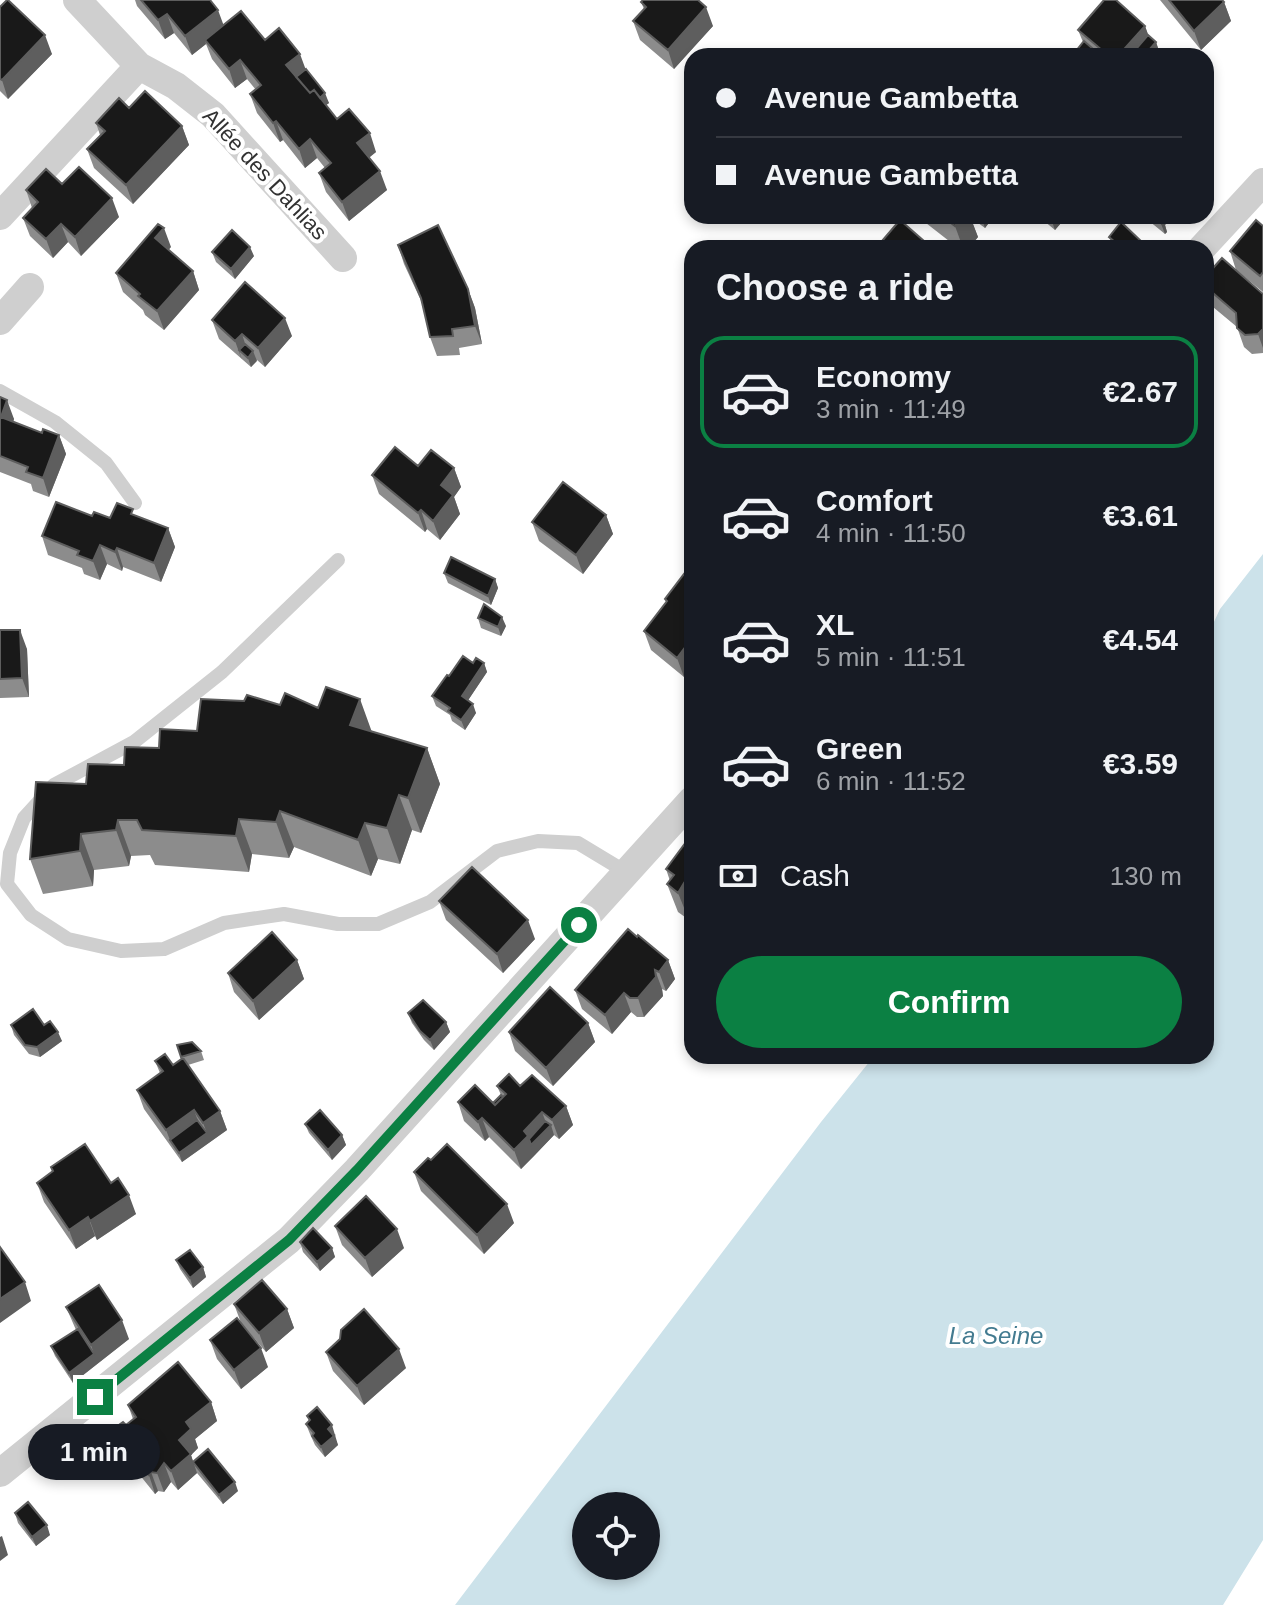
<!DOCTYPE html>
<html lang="en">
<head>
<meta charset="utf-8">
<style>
  :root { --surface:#171b24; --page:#20242c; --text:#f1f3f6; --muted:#9ea1a6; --line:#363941; --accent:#0b8043 }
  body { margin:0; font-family:Arial,sans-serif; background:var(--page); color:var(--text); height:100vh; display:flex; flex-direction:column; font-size:30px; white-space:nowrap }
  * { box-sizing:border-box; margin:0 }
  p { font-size:26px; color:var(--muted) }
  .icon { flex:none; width:44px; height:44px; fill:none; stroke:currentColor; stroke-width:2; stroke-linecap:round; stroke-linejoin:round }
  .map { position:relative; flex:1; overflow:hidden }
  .drawer { position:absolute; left:684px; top:240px; width:530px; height:824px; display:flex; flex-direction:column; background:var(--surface); border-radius:24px; box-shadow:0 4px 12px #0003 }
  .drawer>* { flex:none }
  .top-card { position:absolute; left:684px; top:48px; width:530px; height:176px; border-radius:24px; box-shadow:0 4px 12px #0003; display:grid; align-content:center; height:176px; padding:0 32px; background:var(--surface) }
  .buttons { position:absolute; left:572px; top:1492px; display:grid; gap:16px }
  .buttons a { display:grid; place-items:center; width:88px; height:88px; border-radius:50%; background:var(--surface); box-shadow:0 4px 12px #0003; font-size:40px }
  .end { position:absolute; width:36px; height:36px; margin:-18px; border:10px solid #0b8043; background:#fff; box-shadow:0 0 0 4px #fff }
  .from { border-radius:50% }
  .bubble { position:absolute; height:56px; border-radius:28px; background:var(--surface); box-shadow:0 4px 12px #0003; font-size:26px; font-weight:800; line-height:56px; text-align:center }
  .top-card b { display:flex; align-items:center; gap:28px; height:76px; font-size:30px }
  .top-card b+b { border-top:2px solid var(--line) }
  .top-card i { width:20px; height:20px; background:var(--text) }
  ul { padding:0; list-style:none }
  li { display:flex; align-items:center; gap:24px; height:112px; margin:0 16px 12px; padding:0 16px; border:4px solid transparent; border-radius:24px }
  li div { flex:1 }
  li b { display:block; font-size:30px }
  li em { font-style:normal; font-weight:800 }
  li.selected { border-color:var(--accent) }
  li>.icon { width:72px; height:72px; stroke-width:1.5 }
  h2 { padding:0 32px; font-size:36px; line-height:96px }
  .pay { display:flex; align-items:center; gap:20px; height:88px; padding:0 32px; font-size:30px }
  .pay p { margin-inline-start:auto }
  .primary-button { display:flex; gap:16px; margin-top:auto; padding:16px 32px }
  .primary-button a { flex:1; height:92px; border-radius:48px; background:var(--accent); color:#fff; font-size:32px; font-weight:800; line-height:92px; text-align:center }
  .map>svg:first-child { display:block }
  .water { fill:#cce2ea; fill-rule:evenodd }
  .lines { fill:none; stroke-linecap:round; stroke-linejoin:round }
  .lane { stroke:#cfcfcf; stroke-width:14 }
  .street { stroke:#cfcfcf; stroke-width:28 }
  .wall { fill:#8c8c8c }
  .shaded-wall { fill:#5e5e5e }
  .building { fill:#191919; stroke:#5e5e5e; stroke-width:2 }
  .route { stroke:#0b8043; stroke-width:10 }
  .labels { text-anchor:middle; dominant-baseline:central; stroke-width:8; stroke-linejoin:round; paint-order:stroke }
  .street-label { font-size:22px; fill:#323232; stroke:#fff }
  .water-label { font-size:24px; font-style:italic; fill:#437b90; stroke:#fff }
</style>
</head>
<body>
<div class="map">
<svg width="1263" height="1605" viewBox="0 0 1263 1605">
  <rect width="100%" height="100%" fill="#fff"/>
  <path class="water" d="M1263 554V1540L1223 1605H455L821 1122 874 1056H1206V639L1220 609ZM586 1506H646V1566H586Z"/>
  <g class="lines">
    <path class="lane" d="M0 391 55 422 106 463 135 503
      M338 560 222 672 134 742 54 785 24 818 10 853 7 884 31 915 68 939 121 951 164 949 224 923 284 914 338 924H378L430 902 497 851 538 841 578 843 626 872"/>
    <path class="street" d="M77 0 139 66 176 86 213 115 343 258
      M0 216 139 66
      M1202 248 1263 182
      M0 321 30 287
      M0 1473 289 1240 357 1170 692 800"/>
  </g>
  <path class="wall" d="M135 0H210L223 25 265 40 306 69 329 103 326 105 337 119 376 152 369 158 387 190 349 221 326 192 319 173 325 168 317 158 305 168 283 140 280 142 257 113 250 94 256 90 247 79 235 88 212 59 206 44 192 55 174 33 165 39 137 6Z
    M1160 0H1222L1224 2 1231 21 1201 50Z
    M641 2 713 26 674 69 640 40 633 21 644 9Z
    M0 7 52 54 8 99 0 91Z
    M1145 26 1148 35 1156 42 1159 51 1155 56H1072L1083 42 1078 30Z
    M129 108 182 126 189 145 133 204 94 168 87 149 100 135 96 123Z
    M62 184 119 217 81 256 68 242 53 258 30 236 23 218 32 208 26 190Z
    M917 216H994L985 228 970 217 978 237 969 248H958Z
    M1038 216H1067L1055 230Z
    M1143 216H1172L1165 225 1167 232 1165 234Z
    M1263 226V292L1236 270 1230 251Z
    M1109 237 1144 248H1114Z
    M398 245 468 289 475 308 482 344 459 348 460 355 437 356 430 337 423 305 404 264Z
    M171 247 168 250 193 271 199 290 164 330 145 315 143 310 123 292 116 273Z
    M212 252 254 256 235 279 216 262Z
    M1206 276 1263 294V353L1252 354 1244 347 1237 327 1213 307 1206 316Z
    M212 320 292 336 265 367 257 360 251 367 219 339Z
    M0 397 14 419 13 422 42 433 59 435 66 454 49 497 33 491 31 484 0 472Z
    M418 466 454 468 461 487 454 497 460 514 440 540 427 529 425 532 379 494 372 475Z
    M135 515 168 528 175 547 161 582 123 567 122 571 107 564 100 580 84 574 82 568 48 555 42 536 92 516 110 518Z
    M606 515 613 534 583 574 539 541 532 522Z
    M444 573 495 579 498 588 491 605 448 583Z
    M692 581 684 677 651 650 644 631 666 602 665 599Z
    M478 618 506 626 501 636 481 628Z
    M0 630 27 649 29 697 0 698Z
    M473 663H484L487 672 468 700 476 713 465 730 452 721 450 715 436 706 432 696 449 676Z
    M197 731H371L427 748 440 784 421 833 412 830 400 864 378 859 371 876 294 847 289 858 252 854 249 872 155 865 150 855 131 856 129 866 94 870 93 886 43 894 30 859 86 784Z
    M692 834V915L689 920 678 912 667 884 670 881 666 869Z
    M439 901 535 939 503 973 446 920Z
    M297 960 304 979 259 1020 234 992 228 973Z
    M668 960 675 979 666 991 662 989 663 996 644 1017H637L631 1012 612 1034 582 1009 575 990Z
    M408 1013 446 1022 450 1032 434 1050 424 1040 412 1023Z
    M588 1023 595 1042 553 1086 515 1051 509 1032Z
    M11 1025H44L62 1041 40 1057 29 1054 14 1035Z
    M177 1045 201 1051 204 1060 188 1065 220 1111 227 1130 182 1162 144 1109 137 1090 160 1073 155 1061 173 1065 182 1059Z
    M497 1086H520L566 1106 573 1125 559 1139 554 1135 521 1169 489 1137 485 1141 464 1121 458 1102 493 1103 501 1095Z
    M305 1124 342 1135 346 1145 332 1160 309 1133Z
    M51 1167 111 1183 136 1214 97 1240 95 1236 76 1249 44 1202 37 1183 52 1172Z
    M414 1172 514 1223 484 1254 421 1191Z
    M335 1226 404 1248 372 1277 342 1245Z
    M300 1242 332 1248 335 1257 320 1271 303 1252Z
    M176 1260 203 1267 206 1277 193 1288 180 1269Z
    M234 1304 287 1309 294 1328 266 1352 241 1323Z
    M66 1307 129 1339 73 1383 55 1356 51 1346 76 1330Z
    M210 1340 268 1367 241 1389 217 1359Z
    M326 1352 406 1368 364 1405 333 1371Z
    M211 1402 217 1421 195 1439 198 1448 191 1455 193 1462 238 1491 223 1504 197 1473 178 1490 171 1482 164 1492 158 1491 155 1494 119 1449 112 1430 126 1425 133 1419 128 1405Z
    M307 1416 336 1435 334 1436 338 1445 325 1457 315 1445 310 1434 306 1424 309 1421Z
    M15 1513 50 1535 36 1546 18 1523Z"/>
  <path class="shaded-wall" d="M1224 2 1231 21 1201 50 1194 31Z
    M706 7 713 26 674 69 668 50Z
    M218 10 225 29 205 40 206 44 192 55 185 36Z
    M167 14 174 33 165 39 158 20Z
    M1145 26 1152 45 1142 56H1118Z
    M45 35 52 54 8 99 2 80Z
    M1156 42 1159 51 1155 56H1144Z
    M300 54 307 73 296 81 286 65Z
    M240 60 247 79 235 88 229 69Z
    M325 93 329 103 317 112 313 103Z
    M276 121 283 140 280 142 273 123Z
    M182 126 189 145 133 204 126 185Z
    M370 133 376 152 363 162 357 143Z
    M310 139 317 158 305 168 299 149Z
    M380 171 387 190 349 221 342 202Z
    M112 198 119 217 81 256 75 237Z
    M962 216H970L978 237 969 248H963L955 226Z
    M981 216H994L985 228Z
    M1050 216H1067L1055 230Z
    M1158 216H1172L1165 225 1167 232 1165 234Z
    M61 224 68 242 53 258 46 239Z
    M164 228 171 247 162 257 155 238Z
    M250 247 254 256 235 279 231 269Z
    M193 271 199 290 164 330 157 311Z
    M468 289 475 308 482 344 475 326Z
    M1210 298 1214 307 1208 314 1206 302Z
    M285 318 292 336 265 367 258 348Z
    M1263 329V348L1258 334Z
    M242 334 248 353 239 350 242 360 235 341Z
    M253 351 257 361 251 367 248 358Z
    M7 400 14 419 8 436 1 417Z
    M59 435 66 454 49 497 43 478Z
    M454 468 461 487 454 497 460 514 440 540 433 521 441 485Z
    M421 510 427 529 425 532 418 513Z
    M606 515 613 534 583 574 576 555Z
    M168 528 175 547 161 582 154 563Z
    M100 545 107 564 100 580 93 561Z
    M117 548 123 567 122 571 115 552Z
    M495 579 498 588 491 605 488 596Z
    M502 617 506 626 501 636 498 627Z
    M20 630 27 649 29 697 22 678Z
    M692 638V666L684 677 677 658Z
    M484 663 487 672 465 705 462 696Z
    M360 699 373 735 350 725Z
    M473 704 476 713 465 730 461 720Z
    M427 748 440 784 421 833 408 798Z
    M399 795 412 830 400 864 387 828Z
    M280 811 294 847 289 858 276 822Z
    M239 819 252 854 249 872 236 836Z
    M118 820 131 856 129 866 116 830Z
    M365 823 378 859 371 876 358 840Z
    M81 834 94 870 93 886 80 851Z
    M684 883 692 904V915L689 920 678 893Z
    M528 920 535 939 503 973 497 954Z
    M297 960 304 979 259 1020 253 1001Z
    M668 960 675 979 666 991 659 972Z
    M655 970 662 989 663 996 644 1017 638 998Z
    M624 993 631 1012 612 1034 605 1015Z
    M446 1022 450 1032 434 1050 430 1040Z
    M588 1023 595 1042 553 1086 546 1068Z
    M58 1032 62 1041 40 1057 37 1047Z
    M566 1106 573 1125 559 1139 552 1120Z
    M194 1110 201 1129 170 1140 166 1130Z
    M220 1111 227 1130 182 1162 179 1153 207 1133 203 1123Z
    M542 1112 548 1128 551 1125 554 1135 535 1155 531 1145 535 1155 521 1169 514 1150 524 1131Z
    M482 1118 489 1137 485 1141 478 1122Z
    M342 1135 346 1145 332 1160 328 1150Z
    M129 1195 136 1214 97 1240 90 1221Z
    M507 1204 514 1223 484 1254 477 1235Z
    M88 1217 95 1236 76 1249 69 1230Z
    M397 1229 404 1248 372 1277 365 1258Z
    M332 1248 335 1257 320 1271 317 1262Z
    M203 1267 206 1277 193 1288 190 1278Z
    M25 1282 31 1301 0 1323V1299Z
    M287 1309 294 1328 266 1352 259 1333Z
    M122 1320 129 1339 73 1383 69 1373 94 1354 91 1345Z
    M261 1348 268 1367 241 1389 234 1370Z
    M399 1349 406 1368 364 1405 357 1386Z
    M211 1402 217 1421 195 1439 198 1448 191 1455 197 1473 178 1490 171 1471 179 1440 186 1422Z
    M332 1425 338 1445 325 1457 321 1447 328 1429Z
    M164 1463 171 1482 164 1492 157 1473Z
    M151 1472 158 1491 155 1494 149 1475Z
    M235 1482 238 1491 223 1504 219 1495Z
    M47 1525 50 1535 36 1546 32 1537Z
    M2 1536 8 1555 0 1561V1537Z"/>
  <path class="building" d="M7 0H8L45 35 2 80 0 79V7Z
    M141 0H210L218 10 185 36 167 14 158 20Z
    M643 0H698L706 7 668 50 633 21 646 7 641 2Z
    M1104 0H1116L1145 26 1118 56H1109L1078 30Z
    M1169 0H1222L1224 2 1194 31Z
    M241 11 265 40 279 28 300 54 286 65 310 93 314 90 337 119 349 109 370 133 357 143 380 171 342 202 319 173 331 163 321 152 310 139 299 149 276 121 273 123 250 94 261 85 240 60 229 69 205 40Z
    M1148 35 1156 42 1144 56H1130Z
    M1084 41 1101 56H1072Z
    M306 69 325 93 320 98 314 90 310 93 296 77Z
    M145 91 182 126 126 185 87 149 105 131 96 123 119 98 129 108Z
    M79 167 112 198 75 237 61 224 46 239 23 218 38 202 26 190 46 169 62 184Z
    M942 216H962L955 226Z
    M1152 216H1157L1164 222 1162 224Z
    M900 220 932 248H876Z
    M1256 220 1263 226V272L1260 276 1230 251Z
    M1121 222 1142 242 1137 248H1122L1109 237Z
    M158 224 164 228 155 238 193 271 157 311 138 296 140 294 116 273Z
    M438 225 468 289 475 326 452 329 453 336 430 337 421 298 398 245Z
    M232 230 250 247 231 269 212 252Z
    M1222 258 1263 294V329L1258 334 1245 335 1237 328 1236 313 1206 287V276Z
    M245 282 285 318 258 348 242 334 235 341 212 320Z
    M245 344 253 351 248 358 239 350Z
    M0 397 7 400 1 417 42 433 43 429 59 435 43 478 26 472 28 467 0 456Z
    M395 447 418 466 431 450 454 468 441 485 453 495 433 521 421 510 418 513 372 475Z
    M563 482 606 515 576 555 532 522Z
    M56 502 92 516 94 512 110 518 117 503 133 509 131 514 168 528 154 563 117 548 115 552 100 545 93 561 77 555 79 551 42 536Z
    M451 557 495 579 488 596 444 573Z
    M684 574 692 581V638L677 658 644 631 667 601 665 599Z
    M484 604 502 617 498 627 478 618Z
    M0 630H20L22 678 0 679Z
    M463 656 473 663 476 658 484 663 462 696 473 704 461 720 448 711 450 708 432 696 447 675 449 676Z
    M326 687 360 699 350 725 427 748 408 798 399 795 387 828 365 823 358 840 280 811 276 822 239 819 236 836 142 830 137 820H118L116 830 81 834 80 851 30 859 36 782 86 784 88 764 124 765 125 747 159 748 160 729 197 731 201 699 244 701 247 695 280 705 285 693 318 708Z
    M692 834V889L684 883 678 893 667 884 674 875 666 869Z
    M472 867 528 920 497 954 439 901Z
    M628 929 637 937 638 935 668 960 659 972 655 970 656 977 638 998H630L624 993 605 1015 575 990Z
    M272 932 297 960 253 1001 228 973Z
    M550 987 588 1023 546 1068 509 1032Z
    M423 1000 446 1022 430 1040 420 1031 408 1013Z
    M33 1009 44 1025 50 1021 58 1032 37 1047 25 1045 11 1025Z
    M192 1042 201 1051 181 1057 177 1045Z
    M165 1054 173 1065 183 1058 220 1111 203 1123 194 1110 166 1130 137 1090 163 1071 155 1061Z
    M509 1074 520 1086 532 1075 566 1106 552 1120 542 1112 524 1131 528 1136 514 1150 482 1118 478 1122 458 1102 475 1085 495 1105 506 1094 497 1086Z
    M501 1095 503 1097 495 1105 493 1103Z
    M320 1110 342 1135 328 1150 305 1124Z
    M197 1120 207 1133 179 1153 170 1140Z
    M545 1121 551 1125 531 1145 529 1139Z
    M85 1144 111 1183 118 1178 129 1195 90 1221 88 1217 69 1230 37 1183 53 1171 51 1167Z
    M447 1144 507 1204 477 1235 414 1172 428 1158 431 1160Z
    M366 1196 397 1229 365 1258 335 1226Z
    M313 1228 332 1248 317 1262 300 1242Z
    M0 1247 25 1282 0 1299Z
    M190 1250 203 1267 190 1278 176 1260Z
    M262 1280 287 1309 259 1333 234 1304Z
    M99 1285 122 1320 91 1345 66 1307Z
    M364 1309 399 1349 357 1386 326 1352 340 1339 341 1330Z
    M237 1318 261 1348 234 1370 210 1340Z
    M78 1329 94 1354 69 1373 51 1346Z
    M178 1362 211 1402 186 1422 191 1429 179 1440 191 1454 171 1471 164 1463 157 1473 151 1472 149 1475 112 1430 123 1422 126 1425 136 1417 128 1405Z
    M317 1407 332 1425 328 1429 334 1436 321 1447 312 1436 314 1433 306 1424 310 1420 307 1416Z
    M208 1449 235 1482 219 1495 193 1462Z
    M28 1502 47 1525 32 1537 15 1513Z"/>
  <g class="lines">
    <path class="route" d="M95 1397 289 1240 357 1170 579 925"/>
  </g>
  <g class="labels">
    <g class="street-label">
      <text transform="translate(265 174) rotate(47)">Allée des Dahlias</text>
    </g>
    <g class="water-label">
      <text x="996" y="1335">La Seine</text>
    </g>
  </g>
</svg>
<div class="buttons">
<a><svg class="icon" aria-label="locate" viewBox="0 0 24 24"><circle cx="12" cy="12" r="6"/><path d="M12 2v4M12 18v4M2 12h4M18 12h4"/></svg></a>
</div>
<i class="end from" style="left:579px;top:925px"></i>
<i class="end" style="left:95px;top:1397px"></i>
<div class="bubble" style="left:28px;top:1424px;width:132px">1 min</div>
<div class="top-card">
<b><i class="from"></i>Avenue Gambetta</b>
<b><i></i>Avenue Gambetta</b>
</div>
<section class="drawer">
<h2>Choose a ride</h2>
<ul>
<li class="selected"><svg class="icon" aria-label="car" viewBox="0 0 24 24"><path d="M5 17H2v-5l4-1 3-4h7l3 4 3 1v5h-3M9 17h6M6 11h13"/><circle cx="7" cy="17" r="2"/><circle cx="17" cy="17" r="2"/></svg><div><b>Economy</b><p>3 min · 11:49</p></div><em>€2.67</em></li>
<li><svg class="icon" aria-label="car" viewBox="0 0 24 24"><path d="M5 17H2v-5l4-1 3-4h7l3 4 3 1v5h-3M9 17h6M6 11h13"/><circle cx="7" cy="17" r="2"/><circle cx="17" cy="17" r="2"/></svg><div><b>Comfort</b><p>4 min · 11:50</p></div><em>€3.61</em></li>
<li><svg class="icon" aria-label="car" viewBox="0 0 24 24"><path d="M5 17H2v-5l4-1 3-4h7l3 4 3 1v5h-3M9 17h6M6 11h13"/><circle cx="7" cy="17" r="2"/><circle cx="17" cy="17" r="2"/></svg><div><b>XL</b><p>5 min · 11:51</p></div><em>€4.54</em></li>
<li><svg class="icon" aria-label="car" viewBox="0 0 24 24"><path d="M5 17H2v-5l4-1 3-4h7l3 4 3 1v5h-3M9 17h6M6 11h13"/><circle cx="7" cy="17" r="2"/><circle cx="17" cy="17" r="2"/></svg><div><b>Green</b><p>6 min · 11:52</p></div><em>€3.59</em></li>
</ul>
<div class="pay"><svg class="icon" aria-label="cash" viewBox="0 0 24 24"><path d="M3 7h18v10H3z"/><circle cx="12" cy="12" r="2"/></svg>Cash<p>130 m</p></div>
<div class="primary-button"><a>Confirm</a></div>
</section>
</div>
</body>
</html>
